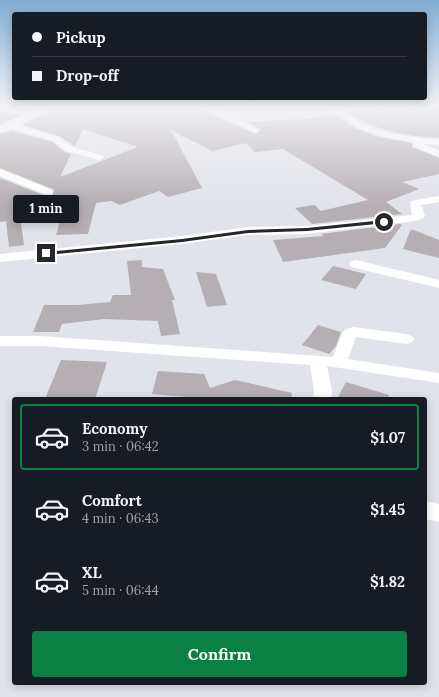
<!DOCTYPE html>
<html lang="en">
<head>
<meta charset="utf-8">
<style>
  :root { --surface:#171b24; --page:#20242c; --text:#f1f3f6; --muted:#9ea1a6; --line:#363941; --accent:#0b8043 }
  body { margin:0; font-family:Lora,serif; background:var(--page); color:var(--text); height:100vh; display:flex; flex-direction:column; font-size:15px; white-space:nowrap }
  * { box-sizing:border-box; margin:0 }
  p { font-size:13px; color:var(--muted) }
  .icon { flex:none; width:22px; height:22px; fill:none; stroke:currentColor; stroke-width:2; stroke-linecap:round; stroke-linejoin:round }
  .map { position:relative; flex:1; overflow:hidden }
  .sheet { position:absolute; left:12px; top:397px; width:415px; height:288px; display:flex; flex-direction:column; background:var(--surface); border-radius:4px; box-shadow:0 2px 10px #0003 }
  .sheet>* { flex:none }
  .banner { position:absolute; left:12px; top:12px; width:415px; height:88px; border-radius:4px; box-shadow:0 2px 10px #0003; display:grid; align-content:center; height:88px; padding:0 20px; background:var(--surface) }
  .end { position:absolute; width:18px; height:18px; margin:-9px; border:5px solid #262629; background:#fff; box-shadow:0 0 0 2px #fff }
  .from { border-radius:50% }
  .bubble { position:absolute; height:28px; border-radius:4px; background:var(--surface); box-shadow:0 2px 10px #0003; font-size:13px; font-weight:700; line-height:28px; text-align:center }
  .banner b { display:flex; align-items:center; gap:14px; height:38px; font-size:15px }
  .banner b+b { border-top:1px solid var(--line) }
  .banner i { width:10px; height:10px; background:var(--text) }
  ul { padding:7px 0 0; list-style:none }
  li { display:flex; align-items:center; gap:12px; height:66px; margin:0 8px 6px; padding:0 12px; border:2px solid transparent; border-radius:4px }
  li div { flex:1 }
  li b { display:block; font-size:15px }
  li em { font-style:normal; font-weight:700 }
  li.active { border-color:var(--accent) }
  li>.icon { width:36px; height:36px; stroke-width:1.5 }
  .button { display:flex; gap:8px; margin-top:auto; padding:8px 20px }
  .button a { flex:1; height:46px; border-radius:4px; background:var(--accent); color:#fff; font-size:16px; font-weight:700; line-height:46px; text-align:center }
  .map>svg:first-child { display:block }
  .building { fill:#b5aeb2 }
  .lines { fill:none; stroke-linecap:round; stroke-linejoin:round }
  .service { fill:#fff; fill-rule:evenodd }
  .minor { fill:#fff; fill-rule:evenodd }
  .tertiary { fill:#fff; fill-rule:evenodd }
  .route { fill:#262629 }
</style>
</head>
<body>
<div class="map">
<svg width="439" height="697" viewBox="0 0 439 697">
  <rect width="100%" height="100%" fill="#e1e3ea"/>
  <path class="building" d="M55 107H196L256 134 261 129 247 122 298 119 300 120 335 114 357 129 379 137 412 143V147L439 158V174L402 182 419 189 386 202 402 214 312 224 295 208 315 205 321 211 368 200 283 149 255 152 246 143 212 151 171 130 202 188 168 197 159 191 120 205 111 201 96 203 88 234 56 235 60 221 21 223 24 245 9 247 6 221 0 222V178L43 195 52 196 54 191 53 189 0 168V134L12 131 52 142 65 152 71 154 60 177 138 147 83 129 75 146 59 136 23 125Z
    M427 107H439V138L414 136 389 131 366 123 348 112 368 111 371 113Z
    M0 111 20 115 0 124Z
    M400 224 402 225 385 248 283 262 273 240 324 236 321 234Z
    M411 229 439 240V258L403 249Z
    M142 260V267L163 269 175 300H172L180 334 161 336 158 321 104 319 62 324 59 332H33L44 305H78L110 302 113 295H131L127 261Z
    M333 266 366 274 356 289 321 280Z
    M196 272 216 274 227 305 207 307Z
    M318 325 341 332 336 346 329 354 302 345Z
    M61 360 107 362 95 399H45Z
    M158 371 204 374 210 388 235 380 292 393 291 399H186V397L152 394Z
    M346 382 389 395 388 399H337Z"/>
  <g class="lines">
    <path class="service" d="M0 107 34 115 36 116 34 117 0 109Z"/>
    <path class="minor" d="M201 107H212L260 130 256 133 253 132Z
      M330 107H386L382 109 344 111C370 133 406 138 439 139V145L423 144 439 151V157L413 146V142C383 138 352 130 330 107Z
      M8 124H14L59 137 72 147 102 155 104 157 99 160 66 151 53 141 8 128 7 126Z
      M0 169 52 190 53 192 52 194H44L0 176Z
      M439 196V202L421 205 425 216 423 218 415 221 307 234 248 235 182 244 0 262V254L182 236 248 227 307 226 412 215 410 203 411 201Z
      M356 260 439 280V288L351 267 349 264 351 261Z
      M353 327 406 334 412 336 414 339 412 342 406 344 356 337 348 359 439 373V383L327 366 332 391 331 399H313L314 391 310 365 41 346H0V336H41L333 357 342 333 345 330Z
      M425 501 439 504V522L425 519Z"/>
    <path class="tertiary" d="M41 107H54L15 128 0 133V126Z"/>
  </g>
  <linearGradient id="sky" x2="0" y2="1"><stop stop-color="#81add3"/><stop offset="0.52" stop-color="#f2f2f6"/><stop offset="1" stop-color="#f2f2f6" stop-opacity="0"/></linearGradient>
  <rect width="439" height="205" fill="url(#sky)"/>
  <path class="route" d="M384 220 386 223 307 231 248 233 182 242 46 255 43 253 46 252 182 239 248 230 307 228Z"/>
</svg>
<i class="end from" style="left:384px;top:222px"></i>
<i class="end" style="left:46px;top:253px"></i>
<div class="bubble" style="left:13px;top:195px;width:66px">1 min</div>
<div class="banner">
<b><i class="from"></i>Pickup</b>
<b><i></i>Drop-off</b>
</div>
<section class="sheet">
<ul>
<li class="active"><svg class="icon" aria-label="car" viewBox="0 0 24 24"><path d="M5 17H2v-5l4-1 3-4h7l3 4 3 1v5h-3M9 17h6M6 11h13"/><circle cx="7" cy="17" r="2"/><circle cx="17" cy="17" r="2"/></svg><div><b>Economy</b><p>3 min · 06:42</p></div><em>$1.07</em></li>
<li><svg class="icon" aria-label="car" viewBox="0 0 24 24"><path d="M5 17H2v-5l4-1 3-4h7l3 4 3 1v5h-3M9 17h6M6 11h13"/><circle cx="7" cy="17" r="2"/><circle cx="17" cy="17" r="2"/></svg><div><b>Comfort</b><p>4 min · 06:43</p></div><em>$1.45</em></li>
<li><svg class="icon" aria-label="car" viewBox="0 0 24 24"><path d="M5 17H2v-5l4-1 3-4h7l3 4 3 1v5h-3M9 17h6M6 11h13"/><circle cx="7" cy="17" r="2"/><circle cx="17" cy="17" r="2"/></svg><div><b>XL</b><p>5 min · 06:44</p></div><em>$1.82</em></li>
</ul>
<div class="button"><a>Confirm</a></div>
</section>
</div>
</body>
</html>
